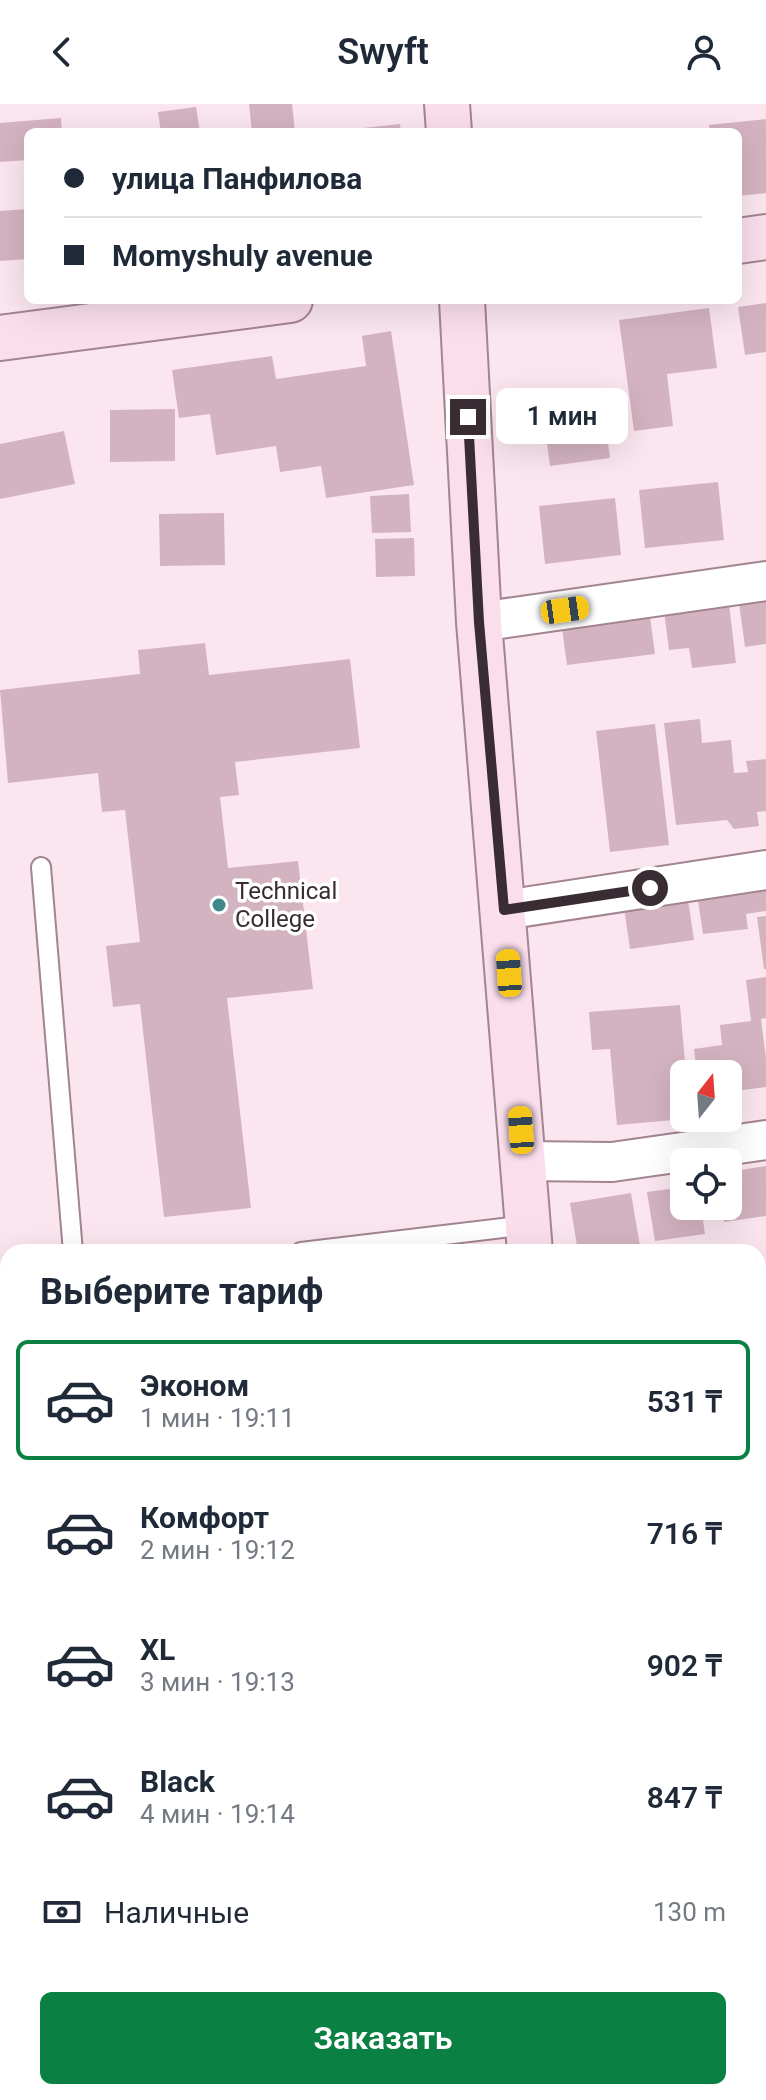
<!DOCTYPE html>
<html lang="ru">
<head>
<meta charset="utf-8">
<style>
  :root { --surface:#fff; --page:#f6f6f7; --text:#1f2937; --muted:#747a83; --line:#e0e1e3; --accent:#0b8043 }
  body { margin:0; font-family:Roboto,sans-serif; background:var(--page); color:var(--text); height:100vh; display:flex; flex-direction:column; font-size:30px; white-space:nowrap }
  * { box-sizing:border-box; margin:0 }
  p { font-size:26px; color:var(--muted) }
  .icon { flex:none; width:44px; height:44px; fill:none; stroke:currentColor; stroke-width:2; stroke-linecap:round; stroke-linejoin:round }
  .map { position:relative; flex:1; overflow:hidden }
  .side { position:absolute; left:0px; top:1140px; width:766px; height:856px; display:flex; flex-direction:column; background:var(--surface); border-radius:24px 24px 0 0; box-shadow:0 8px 32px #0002 }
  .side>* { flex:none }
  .banner { position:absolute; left:24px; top:24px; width:718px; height:176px; border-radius:12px; box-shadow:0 8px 32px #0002; display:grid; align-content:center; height:176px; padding:0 40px; background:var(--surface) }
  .needle { width:52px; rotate:17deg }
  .fabs { position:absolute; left:670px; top:956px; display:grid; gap:16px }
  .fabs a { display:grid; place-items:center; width:72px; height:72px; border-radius:12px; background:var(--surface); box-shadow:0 8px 32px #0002; font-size:40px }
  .end { position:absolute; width:36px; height:36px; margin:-18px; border:10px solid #392c32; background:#fff; box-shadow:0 0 0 4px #fff }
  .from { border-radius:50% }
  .bubble { position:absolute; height:56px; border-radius:12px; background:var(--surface); box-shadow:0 8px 32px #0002; font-size:26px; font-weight:600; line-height:56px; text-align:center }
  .car { position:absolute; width:24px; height:48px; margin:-24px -12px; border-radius:10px; box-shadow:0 0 6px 2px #0007; background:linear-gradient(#f5c518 24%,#345 0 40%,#f5c518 0 76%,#345 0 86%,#f5c518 0) }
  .banner b { display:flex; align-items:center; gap:28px; height:76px; font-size:30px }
  .banner b+b { border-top:2px solid var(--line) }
  .banner i { width:20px; height:20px; background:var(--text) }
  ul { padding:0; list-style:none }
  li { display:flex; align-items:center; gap:24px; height:120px; margin:0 16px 12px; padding:0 24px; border:4px solid transparent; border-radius:12px }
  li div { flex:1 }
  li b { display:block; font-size:30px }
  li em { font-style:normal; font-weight:600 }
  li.active { border-color:var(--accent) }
  li>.icon { width:72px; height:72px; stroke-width:1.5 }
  h2 { padding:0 40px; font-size:36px; line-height:96px }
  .pay { display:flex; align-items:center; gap:20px; height:88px; padding:0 40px; font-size:30px }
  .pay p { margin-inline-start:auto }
  .action { display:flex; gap:16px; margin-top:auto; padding:16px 40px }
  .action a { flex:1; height:92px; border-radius:12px; background:var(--accent); color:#fff; font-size:32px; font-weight:600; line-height:92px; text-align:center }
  header { display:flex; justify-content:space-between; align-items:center; height:104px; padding:0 40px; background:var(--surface); font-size:36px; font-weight:600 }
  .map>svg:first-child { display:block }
  .green { fill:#fbabcf }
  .building { fill:#d4b3c1 }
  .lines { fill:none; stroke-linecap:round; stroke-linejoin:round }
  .lane-casing { stroke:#a38491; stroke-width:22 }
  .street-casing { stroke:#a38491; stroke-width:42 }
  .secondary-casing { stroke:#a38491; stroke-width:48 }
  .lane { stroke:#fff; stroke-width:18 }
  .street { stroke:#fff; stroke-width:38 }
  .secondary { stroke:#fbdeec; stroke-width:44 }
  .route { stroke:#392c32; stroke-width:10 }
  .poi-dot { fill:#40888c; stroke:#fff; stroke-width:3 }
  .labels { text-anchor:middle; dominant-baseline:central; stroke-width:7; stroke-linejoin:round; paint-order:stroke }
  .poi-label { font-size:24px; fill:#392c32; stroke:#fff; text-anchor:start }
</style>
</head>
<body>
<header><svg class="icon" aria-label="back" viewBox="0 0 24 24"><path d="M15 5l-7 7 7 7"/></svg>Swyft<svg class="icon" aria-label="person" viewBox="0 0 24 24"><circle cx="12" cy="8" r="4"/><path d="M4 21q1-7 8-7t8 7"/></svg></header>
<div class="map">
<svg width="766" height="1996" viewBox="0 0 766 1996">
  <rect width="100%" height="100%" fill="#fbe6ef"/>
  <path class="green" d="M766 1427V1996H683L682 1988H758V1428Z"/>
  <path class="building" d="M249 0H292L295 28H252Z
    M196 3 200 28H161L158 8Z
    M61 14 62 28H28V56L0 58V19Z
    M766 15V89L738 92V28H710L709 21Z
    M400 20 401 28H345V26Z
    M28 105V155L0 157V107Z
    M766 199V248L745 251 738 203Z
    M709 204 717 264 667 270 673 322 634 327 619 216Z
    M391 227 414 381 326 394 321 362 280 368 276 342 216 351 210 310 179 314 172 266 272 252 276 275 366 262 362 232Z
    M602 294 610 354 550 362 542 302Z
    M175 305V357L110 358V306Z
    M64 327 75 380 0 395V340Z
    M718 378 724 436 645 444 639 386Z
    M409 390 411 428 372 429 370 392Z
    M615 394 621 451 545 460 539 402Z
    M224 409 225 461 160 462 159 410Z
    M414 434 415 472 376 473 375 435Z
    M766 489V540L745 543 738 492Z
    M729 500 736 559 692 564 689 544 669 546 664 507Z
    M649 505 655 550 567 561 561 517Z
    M205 539 209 571 350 555 360 644 235 658 239 691 220 693 228 764 298 757 313 885 227 894 251 1104 164 1113 140 900 113 903 106 842 140 838 125 706 102 708 98 669 8 679 0 586 140 570 138 546Z
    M700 615 702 639 731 636 734 669 748 668 746 657 766 655V707L757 708 759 722 734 725 727 716 676 721 664 619Z
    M655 620 669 741 610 748 596 627Z
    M766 781V807L746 810 748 825 703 830 697 790Z
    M687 789 694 836 630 845 623 797Z
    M766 812V865H764L757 813Z
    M766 873V914L761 915 766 954V983L728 988V970H697L694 945 722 941 720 921 751 917 746 876Z
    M680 901 686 970 684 1015 617 1021 610 945 592 946 589 908Z
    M766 1062V1112L724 1118 722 1102H728V1068Z
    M684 1083V1102H701L705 1130 655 1137 647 1088Z
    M631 1089 640 1142 602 1148H578L570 1099Z
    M766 1227V1283L758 1284V1228Z
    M8 1535V1608H4L2 1589H0V1536Z
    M8 1884V1918L0 1919V1885Z
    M40 1988 41 1996H6L5 1991Z
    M74 1988H118L120 1996H75Z
    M187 1988H250L251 1996H188Z
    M287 1988H339L340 1996H288Z"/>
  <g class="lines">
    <defs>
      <path id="lane" d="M41 763 73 1148
        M301 1148 528 1121
        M0 1178 8 1177
        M758 1443 766 1441
        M747 1988V1996"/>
      <path id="street" d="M479 518 766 477
        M504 806 766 766
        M523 1057 612 1058 766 1036
        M758 1371H766
        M0 1449 8 1448
        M0 1856 8 1855
        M262 1988 263 1996"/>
      <path id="secondary" d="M447 0 449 28
        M738 137 766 133
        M462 196 479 518 530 1148
        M0 234 290 196
        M606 1988V1996"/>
    </defs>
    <use href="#lane" class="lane-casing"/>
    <use href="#street" class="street-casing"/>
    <use href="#secondary" class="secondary-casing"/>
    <use href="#lane" class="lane"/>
    <use href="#street" class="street"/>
    <use href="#secondary" class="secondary"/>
  </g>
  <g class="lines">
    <path class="route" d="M468 313 479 518 504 806 650 784"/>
  </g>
  <circle class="poi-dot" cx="219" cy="801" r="8"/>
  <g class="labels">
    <g class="poi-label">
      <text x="235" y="787">Technical<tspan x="235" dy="28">College</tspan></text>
    </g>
  </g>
</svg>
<div class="fabs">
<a><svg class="needle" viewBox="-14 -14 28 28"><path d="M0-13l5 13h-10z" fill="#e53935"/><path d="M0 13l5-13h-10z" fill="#747a83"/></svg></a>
<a><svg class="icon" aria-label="locate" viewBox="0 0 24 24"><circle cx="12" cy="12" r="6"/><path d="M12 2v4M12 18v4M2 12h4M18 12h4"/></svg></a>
</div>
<i class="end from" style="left:650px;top:784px"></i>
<i class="end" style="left:468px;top:313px"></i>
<div class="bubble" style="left:496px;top:284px;width:132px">1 мин</div>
<i class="car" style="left:565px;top:506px;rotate:82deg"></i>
<i class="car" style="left:509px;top:869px;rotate:356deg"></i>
<i class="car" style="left:521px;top:1026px;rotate:356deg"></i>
<div class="banner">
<b><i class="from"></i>улица Панфилова</b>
<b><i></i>Momyshuly avenue</b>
</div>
<section class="side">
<h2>Выберите тариф</h2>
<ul>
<li class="active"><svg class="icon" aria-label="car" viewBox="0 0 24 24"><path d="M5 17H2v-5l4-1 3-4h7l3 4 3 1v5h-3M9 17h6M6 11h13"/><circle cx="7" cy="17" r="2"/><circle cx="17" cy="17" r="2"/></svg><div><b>Эконом</b><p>1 мин · 19:11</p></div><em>531 ₸</em></li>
<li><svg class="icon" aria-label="car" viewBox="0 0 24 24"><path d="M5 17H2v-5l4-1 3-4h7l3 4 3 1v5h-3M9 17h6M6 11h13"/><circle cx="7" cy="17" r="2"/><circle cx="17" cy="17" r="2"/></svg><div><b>Комфорт</b><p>2 мин · 19:12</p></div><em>716 ₸</em></li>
<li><svg class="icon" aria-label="car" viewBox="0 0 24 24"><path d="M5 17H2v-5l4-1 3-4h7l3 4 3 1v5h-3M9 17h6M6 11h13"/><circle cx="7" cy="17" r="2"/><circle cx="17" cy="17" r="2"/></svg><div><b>XL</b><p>3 мин · 19:13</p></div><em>902 ₸</em></li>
<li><svg class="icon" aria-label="car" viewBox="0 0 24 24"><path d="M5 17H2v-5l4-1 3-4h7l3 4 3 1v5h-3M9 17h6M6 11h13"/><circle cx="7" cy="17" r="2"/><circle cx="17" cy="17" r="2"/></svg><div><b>Black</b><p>4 мин · 19:14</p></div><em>847 ₸</em></li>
</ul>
<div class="pay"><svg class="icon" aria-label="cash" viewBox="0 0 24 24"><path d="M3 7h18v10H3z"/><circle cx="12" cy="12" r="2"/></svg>Наличные<p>130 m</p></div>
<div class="action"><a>Заказать</a></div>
</section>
</div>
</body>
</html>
